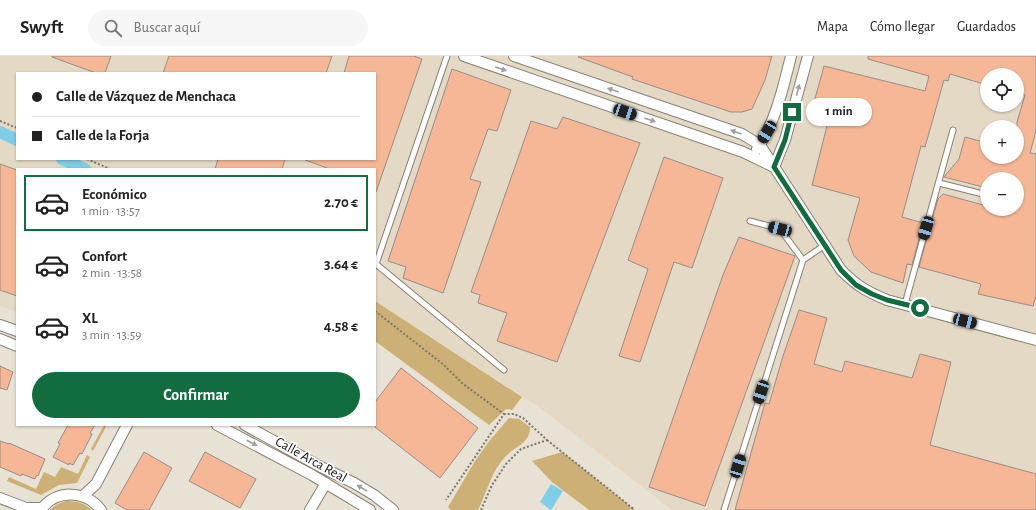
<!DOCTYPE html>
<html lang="es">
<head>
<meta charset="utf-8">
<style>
  :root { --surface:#fff; --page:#f6f6f6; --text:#222; --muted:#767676; --line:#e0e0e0; --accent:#116c40 }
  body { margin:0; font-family:"Alegreya Sans",sans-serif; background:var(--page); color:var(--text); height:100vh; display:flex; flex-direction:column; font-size:15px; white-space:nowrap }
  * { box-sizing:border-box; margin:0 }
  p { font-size:13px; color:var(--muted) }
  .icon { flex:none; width:22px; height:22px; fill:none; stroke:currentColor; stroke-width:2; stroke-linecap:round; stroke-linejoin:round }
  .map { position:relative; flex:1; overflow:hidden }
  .details { position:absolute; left:16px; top:112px; width:360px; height:258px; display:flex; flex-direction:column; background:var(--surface); border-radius:0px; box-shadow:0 1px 3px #0004 }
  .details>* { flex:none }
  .guide { position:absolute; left:16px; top:16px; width:360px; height:88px; border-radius:0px; box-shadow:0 1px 3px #0004; display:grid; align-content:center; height:88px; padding:0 16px; background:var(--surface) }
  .controls { position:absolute; left:980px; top:12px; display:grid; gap:8px }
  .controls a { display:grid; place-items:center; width:44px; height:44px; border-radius:50%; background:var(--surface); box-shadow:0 1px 3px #0004; font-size:20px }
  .end { position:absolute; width:18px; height:18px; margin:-9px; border:5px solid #116c40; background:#fff; box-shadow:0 0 0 2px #fff }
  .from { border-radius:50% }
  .bubble { position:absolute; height:28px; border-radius:14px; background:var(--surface); box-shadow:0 1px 3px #0004; font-size:13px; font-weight:700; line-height:28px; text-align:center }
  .car { position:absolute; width:12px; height:24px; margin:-12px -6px; border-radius:5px; box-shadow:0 0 3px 1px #0007; background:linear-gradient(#222 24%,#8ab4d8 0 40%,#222 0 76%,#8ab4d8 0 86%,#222 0) }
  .guide b { display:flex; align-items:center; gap:14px; height:38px; font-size:15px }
  .guide b+b { border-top:1px solid var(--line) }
  .guide i { width:10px; height:10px; background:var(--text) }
  ul { padding:7px 0 0; list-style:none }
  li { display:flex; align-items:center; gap:12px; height:56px; margin:0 8px 6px; padding:0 8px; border:2px solid transparent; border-radius:0px }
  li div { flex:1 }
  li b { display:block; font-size:15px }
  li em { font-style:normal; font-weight:700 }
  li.on { border-color:var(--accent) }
  li>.icon { width:36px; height:36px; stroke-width:1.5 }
  .cta { display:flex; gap:8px; margin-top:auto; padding:8px 16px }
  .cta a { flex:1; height:46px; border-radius:24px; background:var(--accent); color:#fff; font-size:16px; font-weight:700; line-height:46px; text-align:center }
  header { display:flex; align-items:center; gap:24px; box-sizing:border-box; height:56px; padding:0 20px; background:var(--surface); border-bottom:1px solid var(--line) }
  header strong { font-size:19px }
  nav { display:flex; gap:22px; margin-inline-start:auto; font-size:14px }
  .search { width:280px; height:36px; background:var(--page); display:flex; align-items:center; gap:10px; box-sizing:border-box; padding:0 14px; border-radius:22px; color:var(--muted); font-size:15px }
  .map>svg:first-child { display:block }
  .built { fill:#e3d9c5; fill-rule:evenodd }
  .green { fill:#cdb075 }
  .water { fill:#7ecee7 }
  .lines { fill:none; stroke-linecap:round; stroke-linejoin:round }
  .canal { stroke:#7ecee7; stroke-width:12 }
  .building { fill:#f5b795; stroke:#998d86 }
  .lane-casing { stroke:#868175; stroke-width:7 }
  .street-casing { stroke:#868175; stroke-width:12 }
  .path { stroke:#7b776f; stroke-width:2; stroke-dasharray:2 2; stroke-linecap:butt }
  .lane { stroke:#fff; stroke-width:5 }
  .street { stroke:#fff; stroke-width:10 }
  .oneway { fill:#a1a09f }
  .route { stroke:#116c40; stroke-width:5 }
  .labels { text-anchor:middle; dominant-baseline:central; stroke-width:3.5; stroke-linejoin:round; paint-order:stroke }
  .street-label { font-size:14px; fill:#14120e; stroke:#fff }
</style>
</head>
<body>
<header>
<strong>Swyft</strong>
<div class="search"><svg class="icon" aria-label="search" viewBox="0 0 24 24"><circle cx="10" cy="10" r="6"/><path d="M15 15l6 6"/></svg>Buscar aquí</div>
<nav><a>Mapa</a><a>Cómo llegar</a><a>Guardados</a></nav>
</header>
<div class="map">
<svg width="1036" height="454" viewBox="0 0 1036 454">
  <rect width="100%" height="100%" fill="#e8e2d5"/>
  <path class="built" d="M0 0H1036V454H672L543 354 375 245V113H17V256L0 250ZM17 17H375V103H17ZM987 19H1017V49H987ZM987 71H1017V101H987ZM987 123H1017V153H987Z"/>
  <path class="green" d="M375 245 522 341 512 354 506 353 489 369 375 285Z
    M509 362 519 363 530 371C530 388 515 390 505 401 491 416 487 436 478 454H451L448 451 475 405 490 384Z
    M104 369H107L93 395 91 393Z
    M562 396 635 454H589L552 426 532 405Z
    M87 399 90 401 77 427 59 429 41 439 7 425 9 421 36 433 44 416 55 421 61 411 78 418Z
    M66 445C77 445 84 447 92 454H50L57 448Z"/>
  <path class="water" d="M551 428 563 435 551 454 540 446Z"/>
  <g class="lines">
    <path class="canal" d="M0 76 17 84
      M62 103 85 113"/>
  </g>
  <path class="building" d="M52 0H111L105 17H96L52 1Z
    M169 0H332L326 17H163Z
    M349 0H414L422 3 376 136 375 135V113H330L305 104 306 103H375V17H344Z
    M579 0H772L765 24 752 53 742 56H731L632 23 633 21 578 1Z
    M868 0H1036V75L1030 97 1036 98V240L1033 250 978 238 981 228 919 211 938 143 943 138 987 150V153H1017V123H987V132L944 121 959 103 965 81 987 87V101H1017V66L1025 39 1017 37V19H987V29L950 18 948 25 944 24 925 91 921 90 902 161 923 167 912 209 907 208 903 227 871 216 854 200 848 184 860 142 812 129 829 62 811 57 824 10 925 35 929 20 868 3Z
    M452 13 511 34 497 75 488 73 470 123 481 126 443 237 403 222 406 211 388 205Z
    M563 61 640 87 557 306 497 285 507 257 478 247 480 239 471 236 531 65 557 73Z
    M664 101 723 122 692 212 674 206 640 306 619 300 648 213 628 204Z
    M218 103H285L282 113H215Z
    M0 108 17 114V240L0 234Z
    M739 181 795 200 705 450 649 431 723 219Z
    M799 254 827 262 814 308 842 316 845 305 912 322 920 298 951 306 930 389 1036 418V454H735L765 347 769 348 783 300Z
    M0 310 13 316 7 334 0 332Z
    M401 312 478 372 440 422 375 371V346Z
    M68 369H95L90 377 92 378 82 398 80 397 73 409 69 407V409L53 401 60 388 58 387Z
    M0 385 9 388V387L45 403 38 420 37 419 35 423 22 418 21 420 0 411Z
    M144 396 172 412 149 454H127L115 447Z
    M205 396 256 423 240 452 189 425Z"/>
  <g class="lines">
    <defs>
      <path id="lane" d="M447 0 376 208 504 314
        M939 127 987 139
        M750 165 780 173 803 204
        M905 248 953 74
        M724 454 803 204 825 189"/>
      <path id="street" d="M464 0 743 96 774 111
        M514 0 742 78 760 89 841 214C858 231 866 235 887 244L1036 284
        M757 93C776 65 783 32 791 0
        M774 111 785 84 808 0
        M0 269 17 275
        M0 283 17 290
        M217 369 312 419 370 454
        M245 369 319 410 354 427 374 439 393 454
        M83 440 96 428 127 369
        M0 442 26 452H42
        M41 454C55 433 86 434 101 454
        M310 454 326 427"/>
    </defs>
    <use href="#lane" class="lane-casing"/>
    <use href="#street" class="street-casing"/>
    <path class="path" d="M0 65 17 72
      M87 103 110 113
      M375 255 444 309 463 328 504 358 446 444
      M547 384 635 454
      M481 454 492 429 506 408 521 393 547 384 523 362 514 358H504"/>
    <use href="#lane" class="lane"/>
    <use href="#street" class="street"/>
  </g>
  <defs><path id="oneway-solid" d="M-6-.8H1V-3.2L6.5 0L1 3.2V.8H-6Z"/></defs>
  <g class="oneway">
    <use href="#oneway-solid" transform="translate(501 13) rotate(19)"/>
    <use href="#oneway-solid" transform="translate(613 34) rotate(-161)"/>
    <use href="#oneway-solid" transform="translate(798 34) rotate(-75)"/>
    <use href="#oneway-solid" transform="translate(650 64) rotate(19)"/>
    <use href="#oneway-solid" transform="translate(736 76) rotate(-160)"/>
    <use href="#oneway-solid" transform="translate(252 387) rotate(28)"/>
    <use href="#oneway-solid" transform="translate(362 432) rotate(-149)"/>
  </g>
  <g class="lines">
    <path class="route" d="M792 56 785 84 774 111 841 214 856 229 872 238 887 244 920 252"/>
  </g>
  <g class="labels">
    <g class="street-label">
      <text transform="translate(311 404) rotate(29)">Calle Arca Real</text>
    </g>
  </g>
</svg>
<div class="controls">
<a><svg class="icon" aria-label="locate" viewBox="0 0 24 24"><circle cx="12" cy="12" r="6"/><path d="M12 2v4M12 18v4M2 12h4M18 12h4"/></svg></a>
<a>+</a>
<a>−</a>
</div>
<i class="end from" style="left:920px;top:252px"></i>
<i class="end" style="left:792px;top:56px"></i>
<div class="bubble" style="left:806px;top:42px;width:66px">1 min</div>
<i class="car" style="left:625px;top:56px;rotate:109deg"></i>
<i class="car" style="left:767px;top:76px;rotate:211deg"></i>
<i class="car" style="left:926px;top:172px;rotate:196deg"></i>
<i class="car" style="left:780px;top:173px;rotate:285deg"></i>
<i class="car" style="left:965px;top:265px;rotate:105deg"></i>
<i class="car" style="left:761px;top:336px;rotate:198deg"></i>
<i class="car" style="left:738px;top:410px;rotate:17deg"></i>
<div class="guide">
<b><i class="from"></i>Calle de Vázquez de Menchaca</b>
<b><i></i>Calle de la Forja</b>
</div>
<section class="details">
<ul>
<li class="on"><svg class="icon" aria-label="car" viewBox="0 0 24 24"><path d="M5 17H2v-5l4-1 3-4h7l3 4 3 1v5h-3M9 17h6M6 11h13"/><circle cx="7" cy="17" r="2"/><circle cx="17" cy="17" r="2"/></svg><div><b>Económico</b><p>1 min · 13:57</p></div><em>2.70 €</em></li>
<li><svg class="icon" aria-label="car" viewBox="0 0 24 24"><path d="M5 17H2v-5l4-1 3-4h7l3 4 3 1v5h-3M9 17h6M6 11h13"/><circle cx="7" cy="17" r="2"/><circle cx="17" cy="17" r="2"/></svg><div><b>Confort</b><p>2 min · 13:58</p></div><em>3.64 €</em></li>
<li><svg class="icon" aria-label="car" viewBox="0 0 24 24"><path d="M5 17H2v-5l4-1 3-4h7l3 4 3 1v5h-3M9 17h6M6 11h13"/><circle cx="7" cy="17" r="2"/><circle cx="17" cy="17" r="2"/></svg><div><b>XL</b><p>3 min · 13:59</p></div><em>4.58 €</em></li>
</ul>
<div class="cta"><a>Confirmar</a></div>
</section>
</div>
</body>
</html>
